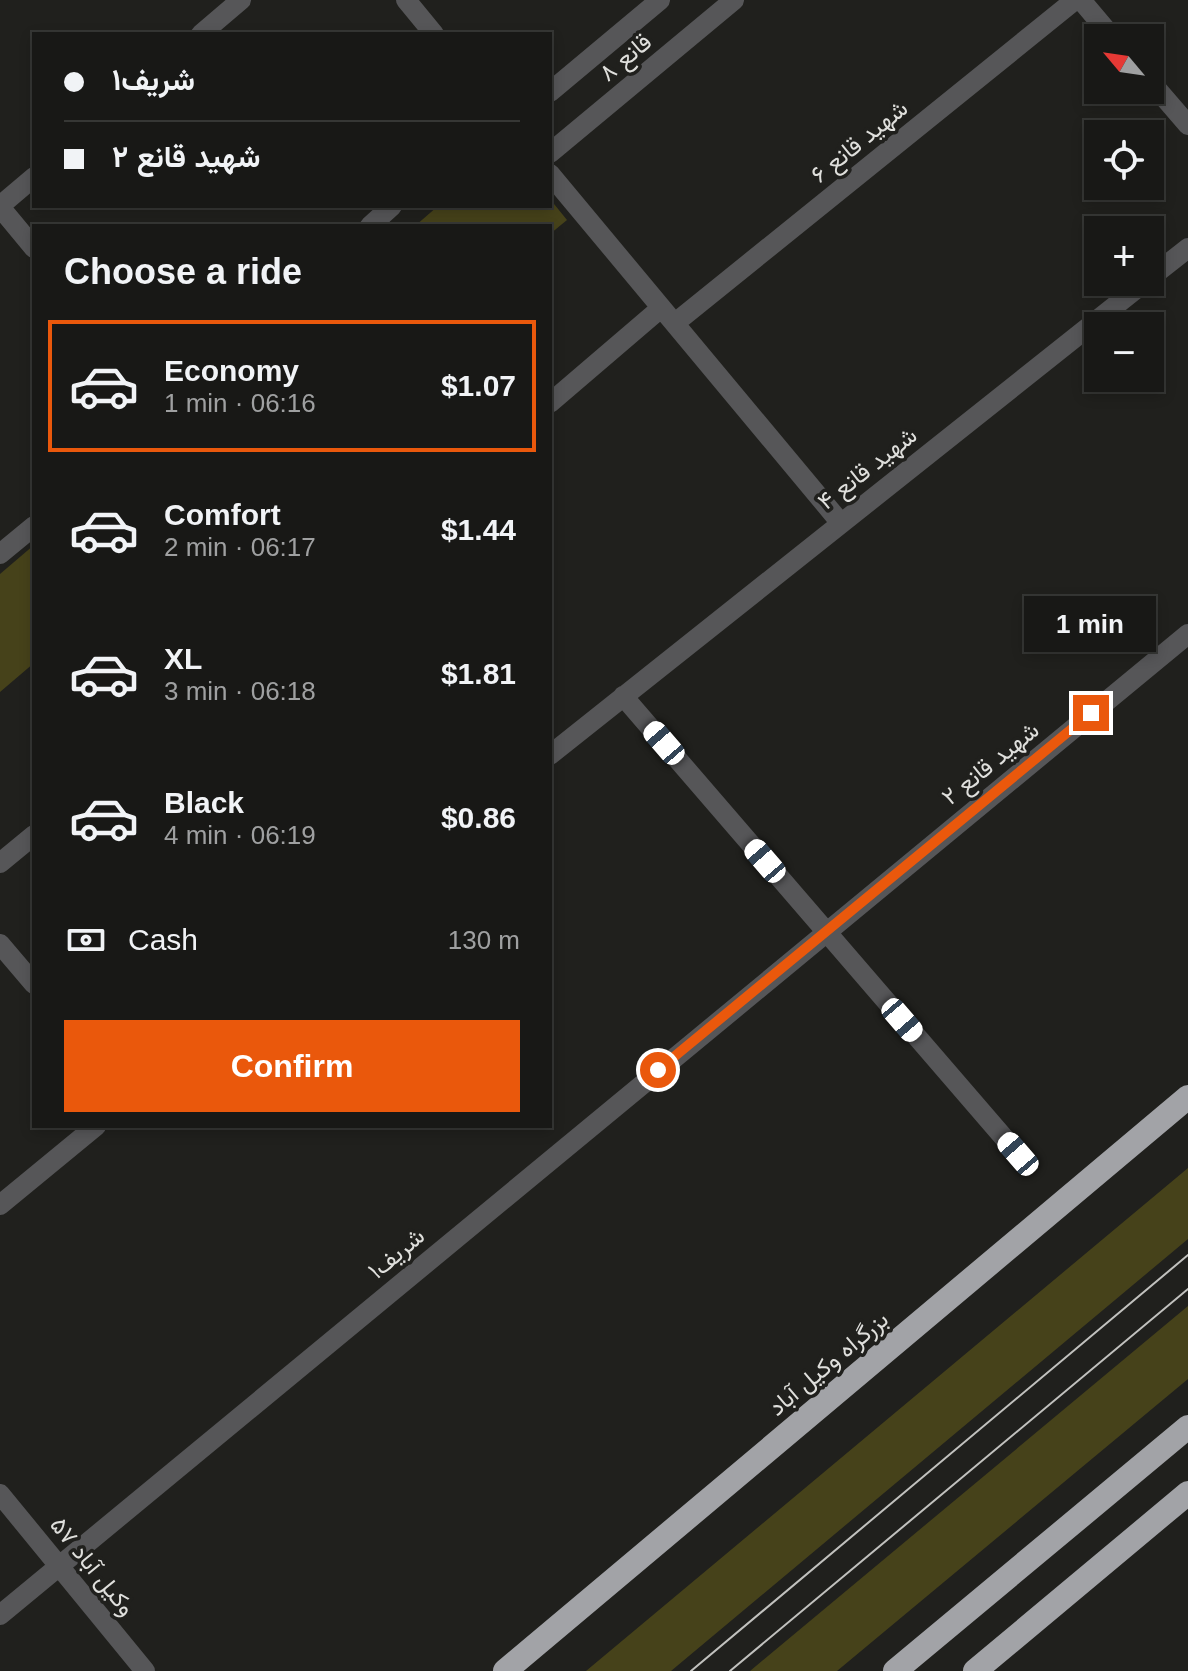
<!DOCTYPE html>
<html lang="en">
<head>
<meta charset="utf-8">
<style>
  :root { --surface:#181816; --page:#252523; --text:#f1f3f6; --muted:#9fa0a1; --line:#363735; --accent:#ea580c }
  body { margin:0; font-family:Arial,Vazirmatn,sans-serif; background:var(--page); color:var(--text); height:100vh; display:flex; flex-direction:column; font-size:30px; white-space:nowrap }
  * { box-sizing:border-box; margin:0 }
  p { font-size:26px; color:var(--muted) }
  .icon { flex:none; width:44px; height:44px; fill:none; stroke:currentColor; stroke-width:2; stroke-linecap:round; stroke-linejoin:round }
  .map { position:relative; flex:1; overflow:hidden }
  .drawer { position:absolute; left:32px; top:224px; width:520px; height:904px; display:flex; flex-direction:column; background:var(--surface); border-radius:0px; box-shadow:0 4px 12px #0003,0 0 0 2px var(--line) }
  .drawer>* { flex:none }
  .guide { position:absolute; left:32px; top:32px; width:520px; height:176px; border-radius:0px; box-shadow:0 4px 12px #0003,0 0 0 2px var(--line); display:grid; align-content:center; height:176px; padding:0 32px; background:var(--surface) }
  .needle { width:52px; rotate:299deg }
  .controls { position:absolute; left:1084px; top:24px; display:grid; gap:16px }
  .controls a { display:grid; place-items:center; width:80px; height:80px; border-radius:0px; background:var(--surface); box-shadow:0 4px 12px #0003,0 0 0 2px var(--line); font-size:40px }
  .end { position:absolute; width:36px; height:36px; margin:-18px; border:10px solid #ea580c; background:#fff; box-shadow:0 0 0 4px #fff }
  .from { border-radius:50% }
  .bubble { position:absolute; height:56px; border-radius:0px; background:var(--surface); box-shadow:0 4px 12px #0003,0 0 0 2px var(--line); font-size:26px; font-weight:600; line-height:56px; text-align:center }
  .car { position:absolute; width:24px; height:48px; margin:-24px -12px; border-radius:10px; box-shadow:0 0 6px 2px #0007; background:linear-gradient(#fff 24%,#345 0 40%,#fff 0 76%,#345 0 86%,#fff 0) }
  .guide b { display:flex; align-items:center; gap:28px; height:76px; font-size:30px }
  .guide b+b { border-top:2px solid var(--line) }
  .guide i { width:20px; height:20px; background:var(--text) }
  ul { padding:0; list-style:none }
  li { display:flex; align-items:center; gap:24px; height:132px; margin:0 16px 12px; padding:0 16px; border:4px solid transparent; border-radius:0px }
  li div { flex:1 }
  li b { display:block; font-size:30px }
  li em { font-style:normal; font-weight:600 }
  li.active { border-color:var(--accent) }
  li>.icon { width:72px; height:72px; stroke-width:1.5 }
  h2 { padding:0 32px; font-size:36px; line-height:96px }
  .pay { display:flex; align-items:center; gap:20px; height:88px; padding:0 32px; font-size:30px }
  .pay p { margin-inline-start:auto }
  .action { display:flex; gap:16px; margin-top:auto; padding:16px 32px }
  .action a { flex:1; height:92px; border-radius:0px; background:var(--accent); color:#fff; font-size:32px; font-weight:600; line-height:92px; text-align:center }
  .map>svg:first-child { display:block }
  .green { fill:#46421a }
  .lines { fill:none; stroke-linecap:round; stroke-linejoin:round }
  .minor { stroke:#565658; stroke-width:20 }
  .highway { stroke:#a2a3a7; stroke-width:24 }
  .tram { stroke:#c1c1be; stroke-width:2 }
  .route { stroke:#ea580c; stroke-width:10 }
  .labels { text-anchor:middle; dominant-baseline:central; stroke-width:7; stroke-linejoin:round; paint-order:stroke }
  .street-label { font-size:24px; fill:#dfdfdc; stroke:#20201d }
</style>
</head>
<body>
<div class="map">
<svg width="1188" height="1671" viewBox="0 0 1188 1671">
  <rect width="100%" height="100%" fill="#20201d"/>
  <path class="green" d="M550 199 567 220 550 234V226H415L438 206H550Z
    M34 545V663L0 692V574Z
    M1188 1168V1239L671 1671H586Z
    M1188 1306V1379L837 1671H750Z"/>
  <g class="lines">
    <path class="minor" d="M406 0 434 34
      M1081 0 1113 38
      M201 34 241 0
      M1150 81 1188 125
      M550 92 660 0
      M550 153 734 0
      M550 174 840 522
      M0 206 34 177
      M0 207 34 248
      M370 226 392 206
      M1150 278 1188 248
      M675 323 1075 0
      M550 403 661 308
      M0 554 34 526
      M623 696 1018 1154
      M550 755 1145 282
      M0 863 34 835
      M0 944 34 984
      M0 1205 96 1126
      M0 1494 145 1671
      M0 1615 1188 634"/>
    <path class="highway" d="M505 1671 1188 1097
      M895 1671 1188 1427
      M975 1671 1188 1493"/>
    <path class="tram" d="M691 1671 1188 1255
      M730 1671 1188 1289"/>
  </g>
  <g class="lines">
    <path class="route" d="M658 1070 1091 713"/>
  </g>
  <g class="labels">
    <g class="street-label">
      <text transform="translate(625 57) rotate(-40)">قانع ۸</text>
      <text transform="translate(859 141) rotate(-39)">شهید قانع ۶</text>
      <text transform="translate(867 468) rotate(-38)">شهید قانع ۴</text>
      <text transform="translate(990 763) rotate(-39)">شهید قانع ۲</text>
      <text transform="translate(396 1253) rotate(-40)">شریف١</text>
      <text transform="translate(828 1363) rotate(-40)">بزرگراه وکیل آباد</text>
      <text transform="translate(93 1566) rotate(51)">۵۷ وکیل آباد</text>
    </g>
  </g>
</svg>
<div class="controls">
<a><svg class="needle" viewBox="-14 -14 28 28"><path d="M0-13l5 13h-10z" fill="#e53935"/><path d="M0 13l5-13h-10z" fill="#9fa0a1"/></svg></a>
<a><svg class="icon" aria-label="locate" viewBox="0 0 24 24"><circle cx="12" cy="12" r="6"/><path d="M12 2v4M12 18v4M2 12h4M18 12h4"/></svg></a>
<a>+</a>
<a>−</a>
</div>
<i class="end from" style="left:658px;top:1070px"></i>
<i class="end" style="left:1091px;top:713px"></i>
<div class="bubble" style="left:1024px;top:596px;width:132px">1 min</div>
<i class="car" style="left:664px;top:743px;rotate:319deg"></i>
<i class="car" style="left:765px;top:861px;rotate:319deg"></i>
<i class="car" style="left:902px;top:1020px;rotate:139deg"></i>
<i class="car" style="left:1018px;top:1154px;rotate:319deg"></i>
<div class="guide">
<b><i class="from"></i>شریف١</b>
<b><i></i>شهید قانع ۲</b>
</div>
<section class="drawer">
<h2>Choose a ride</h2>
<ul>
<li class="active"><svg class="icon" aria-label="car" viewBox="0 0 24 24"><path d="M5 17H2v-5l4-1 3-4h7l3 4 3 1v5h-3M9 17h6M6 11h13"/><circle cx="7" cy="17" r="2"/><circle cx="17" cy="17" r="2"/></svg><div><b>Economy</b><p>1 min · 06:16</p></div><em>$1.07</em></li>
<li><svg class="icon" aria-label="car" viewBox="0 0 24 24"><path d="M5 17H2v-5l4-1 3-4h7l3 4 3 1v5h-3M9 17h6M6 11h13"/><circle cx="7" cy="17" r="2"/><circle cx="17" cy="17" r="2"/></svg><div><b>Comfort</b><p>2 min · 06:17</p></div><em>$1.44</em></li>
<li><svg class="icon" aria-label="car" viewBox="0 0 24 24"><path d="M5 17H2v-5l4-1 3-4h7l3 4 3 1v5h-3M9 17h6M6 11h13"/><circle cx="7" cy="17" r="2"/><circle cx="17" cy="17" r="2"/></svg><div><b>XL</b><p>3 min · 06:18</p></div><em>$1.81</em></li>
<li><svg class="icon" aria-label="car" viewBox="0 0 24 24"><path d="M5 17H2v-5l4-1 3-4h7l3 4 3 1v5h-3M9 17h6M6 11h13"/><circle cx="7" cy="17" r="2"/><circle cx="17" cy="17" r="2"/></svg><div><b>Black</b><p>4 min · 06:19</p></div><em>$0.86</em></li>
</ul>
<div class="pay"><svg class="icon" aria-label="cash" viewBox="0 0 24 24"><path d="M3 7h18v10H3z"/><circle cx="12" cy="12" r="2"/></svg>Cash<p>130 m</p></div>
<div class="action"><a>Confirm</a></div>
</section>
</div>
</body>
</html>
